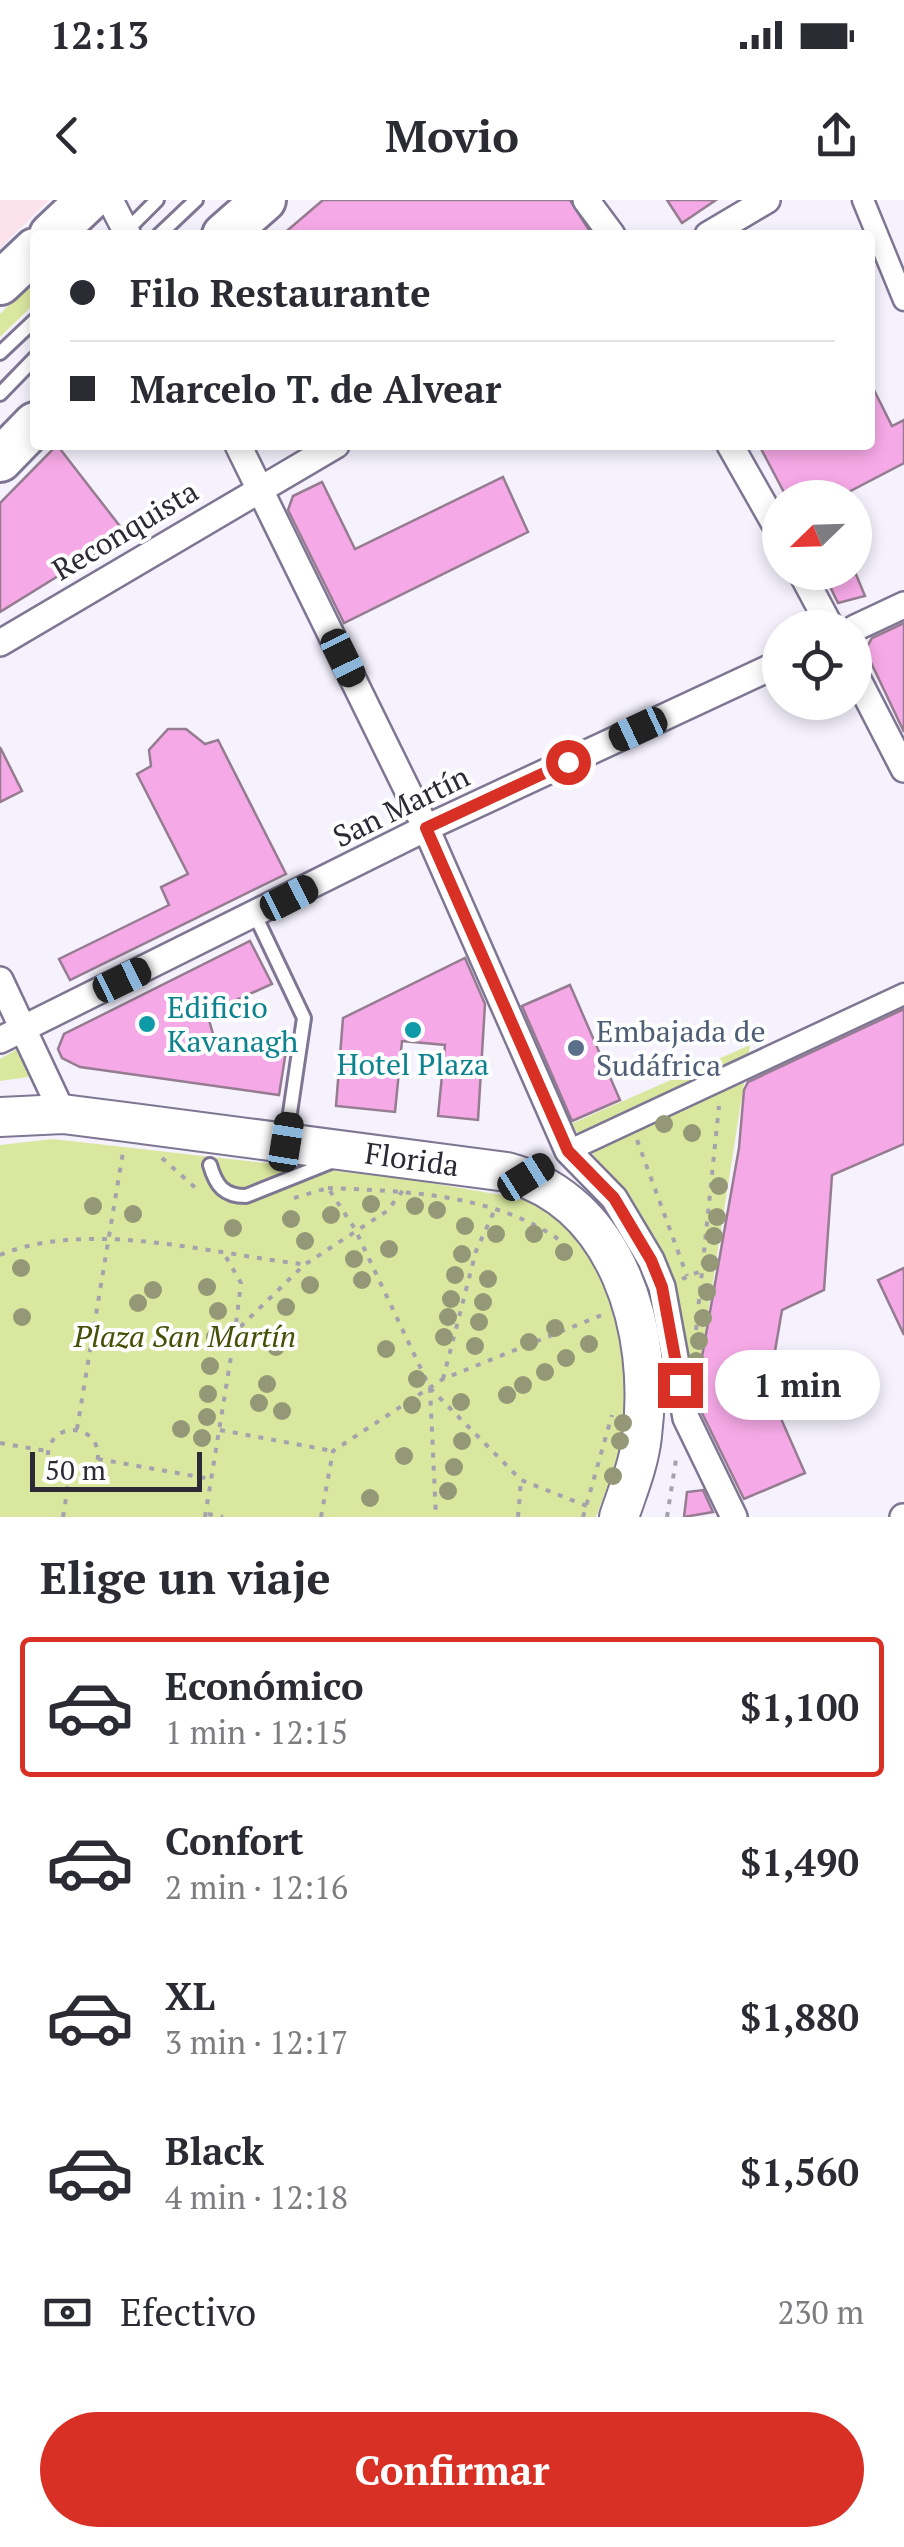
<!DOCTYPE html>
<html lang="es">
<head>
<meta charset="utf-8">
<style>
  :root { --surface:#fff; --page:#f7f7f7; --text:#2b2b33; --muted:#7c7c81; --line:#e1e1e2; --accent:#d93025 }
  body { margin:0; font-family:"PT Serif",serif; background:var(--page); color:var(--text); height:100vh; display:flex; flex-direction:column; font-size:38px; white-space:nowrap }
  * { box-sizing:border-box; margin:0 }
  p { font-size:32px; color:var(--muted) }
  .icon { flex:none; width:55px; height:55px; fill:none; stroke:currentColor; stroke-width:2; stroke-linecap:round; stroke-linejoin:round }
  .map { position:relative; height:1317px; overflow:hidden }
  .drawer { display:flex; flex-direction:column; background:var(--surface); flex:1 }
  .drawer>* { flex:none }
  .banner { position:absolute; left:30px; top:30px; width:845px; height:220px; border-radius:10px; box-shadow:0 5px 15px #0003; display:grid; align-content:center; height:220px; padding:0 40px; background:var(--surface) }
  .needle { width:65px; rotate:247deg }
  .tools { position:absolute; left:762px; top:280px; display:grid; gap:20px }
  .tools a { display:grid; place-items:center; width:110px; height:110px; border-radius:50%; background:var(--surface); box-shadow:0 5px 15px #0003; font-size:50px }
  .scale { position:absolute; left:30px; bottom:25px; width:172px; box-sizing:border-box; padding-left:10px; border:5px solid #2d2a36; border-top:0; font-size:28px; line-height:35px; white-space:nowrap; color:#2d2a36; -webkit-text-stroke:8px #fff; paint-order:stroke }
  .end { position:absolute; width:45px; height:45px; margin:-22px; border:12px solid #d93025; background:#fff; box-shadow:0 0 0 5px #fff }
  .from { border-radius:50% }
  .bubble { position:absolute; height:70px; border-radius:35px; background:var(--surface); box-shadow:0 5px 15px #0003; font-size:32px; font-weight:600; line-height:70px; text-align:center }
  .car { position:absolute; width:30px; height:60px; margin:-30px -15px; border-radius:12px; box-shadow:0 0 8px 2px #0007; background:linear-gradient(#222 24%,#8ab4d8 0 40%,#222 0 76%,#8ab4d8 0 86%,#222 0) }
  .banner b { display:flex; align-items:center; gap:35px; height:95px; font-size:38px }
  .banner b+b { border-top:2px solid var(--line) }
  .banner i { width:25px; height:25px; background:var(--text) }
  ul { padding:0; list-style:none }
  li { display:flex; align-items:center; gap:30px; height:140px; margin:0 20px 15px; padding:0 20px; border:5px solid transparent; border-radius:10px }
  li div { flex:1 }
  li b { display:block; font-size:38px }
  li em { font-style:normal; font-weight:600 }
  li.active { border-color:var(--accent) }
  li>.icon { width:90px; height:90px; stroke-width:1.5 }
  h2 { padding:0 40px; font-size:45px; line-height:120px }
  .pay { display:flex; align-items:center; gap:25px; height:110px; padding:0 40px; font-size:38px }
  .pay p { margin-inline-start:auto }
  .action { display:flex; gap:20px; margin-top:auto; padding:20px 40px }
  .action a { flex:1; height:115px; border-radius:60px; background:var(--accent); color:#fff; font-size:40px; font-weight:600; line-height:115px; text-align:center }
  .status { display:flex; justify-content:space-between; align-items:center; height:70px; padding:0 50px; background:var(--surface); direction:ltr }
  .status svg { height:28px; fill:currentColor }
  header { display:flex; justify-content:space-between; align-items:center; height:130px; padding:0 40px; background:var(--surface); font-size:45px; font-weight:600 }
  .map>svg:first-child { display:block }
  .commercial { fill:#fce2eb }
  .green { fill:#dae79f }
  .building { fill:#f6a9e7; stroke:#957c90; stroke-width:2.5 }
  .lines { fill:none; stroke-linecap:round; stroke-linejoin:round }
  .service-casing { stroke:#7e7692; stroke-width:18 }
  .pedestrian-casing { stroke:#7e7692; stroke-width:25 }
  .minor-casing { stroke:#7e7692; stroke-width:30 }
  .secondary-casing { stroke:#7e7692; stroke-width:42 }
  .primary-casing { stroke:#7e7692; stroke-width:48 }
  .path { stroke:#a5a2ae; stroke-width:4; stroke-dasharray:5 8; stroke-linecap:butt }
  .service { stroke:#fff; stroke-width:12 }
  .pedestrian { stroke:#fff; stroke-width:20 }
  .minor { stroke:#fff; stroke-width:25 }
  .secondary { stroke:#fff; stroke-width:38 }
  .primary { stroke:#fff; stroke-width:42 }
  .tree { fill:#959876 }
  .route { stroke:#d93025; stroke-width:12 }
  .culture-dot { fill:#0f9aa8; stroke:#fff; stroke-width:4 }
  .service-dot { fill:#5c6f8a; stroke:#fff; stroke-width:4 }
  .labels { text-anchor:middle; dominant-baseline:central; stroke-width:8; stroke-linejoin:round; paint-order:stroke }
  .street-label { font-size:30px; fill:#2d2a36; stroke:#fff }
  .culture-label { font-size:30px; fill:#0d838f; stroke:#fff; text-anchor:start }
  .service-label { font-size:30px; fill:#4e5e75; stroke:#fff; text-anchor:start }
  .park-label { font-size:30px; font-style:italic; fill:#474f06; stroke:#fff }
</style>
</head>
<body>
<div class="status"><b>12:13</b><svg viewBox="0 0 49 12"><path d="M0 12V9h3v3zM5 12V6h3v6zM10 12V3h3v9zM15 12V0h3v12zM26 1h20v11H26zM47 4h2v5h-2z"/></svg></div>
<header><svg class="icon" aria-label="back" viewBox="0 0 24 24"><path d="M15 5l-7 7 7 7"/></svg>Movio<svg class="icon" aria-label="share" viewBox="0 0 24 24"><path d="M12 15V3M7 8l5-5 5 5M5 13v7h14v-7"/></svg></header>
<div class="map">
<svg width="904" height="1317" viewBox="0 0 904 1317">
  <rect width="100%" height="100%" fill="#f5f2fe"/>
  <path class="commercial" d="M0 0H49L0 48Z"/>
  <path class="green" d="M35 79V103L0 137V114Z
    M24 845 36 876 0 881V859Z
    M750 845 694 1202 655 1038 571 924Z
    M53 939 407 979 531 1000 586 1042 613 1073 627 1158V1207L616 1265 596 1317H0V945Z"/>
  <path class="building" d="M323 0H570L592 35H282Z
    M667 0H716L682 23Z
    M870 182 892 226 904 220V263L837 298H787L759 245H870Z
    M57 245 126 334 0 412V303Z
    M503 277 528 332 344 423 288 310 293 296 322 282 355 349Z
    M823 372H855L865 396 838 403Z
    M904 423V532L865 450 872 438Z
    M168 529H186L205 544 218 540 286 674 70 780 59 759 169 705 161 687 188 674 137 574 151 566 149 550Z
    M0 547 22 591 0 602Z
    M250 741 272 784 207 813 215 841 286 851 279 895 80 867 62 858 58 849 64 834Z
    M465 758 485 804 478 920 438 916 445 845 402 841 395 912 336 906 343 818Z
    M570 785 620 900 572 921 522 806Z
    M904 809V944L832 975 824 1090 782 1110 775 1151 825 1160 821 1186 771 1196 805 1273 744 1299 702 1213 697 1185 739 948 744 890 748 882Z
    M904 1068V1135L878 1080Z
    M703 1290 713 1312 684 1317 687 1292Z"/>
  <g class="lines">
    <defs>
      <path id="service" d="M123 34 157 0
        M159 35 196 0
        M0 153 35 120
        M0 194 35 158
        M255 715 304 818 286 940
        M210 965C216 986 224 996 246 996L336 960"/>
      <path id="pedestrian" d="M863 0 904 100
        M568 951 904 794"/>
      <path id="minor" d="M110 0 128 35
        M586 0 612 35
        M708 35 767 0
        M238 245 426 628 568 951 614 998 651 1060 662 1087 686 1218 734 1317
        M730 245 780 333
        M801 372 831 428
        M855 428 904 405
        M0 443 336 245
        M855 474 904 569
        M0 780 63 914
        M0 840 426 628 780 463
        M903 1317H904"/>
      <path id="secondary" d="M0 917 63 914 126 922 507 972C619 1002 655 1132 642 1236 639 1264 628 1290 619 1317"/>
      <path id="primary" d="M51 35 88 0
        M224 35 264 0
        M0 83 35 50
        M0 260 35 224"/>
    </defs>
    <use href="#service" class="service-casing"/>
    <use href="#pedestrian" class="pedestrian-casing"/>
    <use href="#minor" class="minor-casing"/>
    <use href="#secondary" class="secondary-casing"/>
    <use href="#primary" class="primary-casing"/>
    <path class="path" d="M637 940 687 1076
      M162 958 200 992
      M328 988C405 991 493 994 558 1039
      M294 998 328 988 355 1029 430 1188 436 1317
      M0 1055C88 1019 208 1053 301 1064
      M226 1057 241 1083 235 1132
      M682 1079 701 1071
      M696 1130 719 906
      M443 1179 476 1051 496 1007
      M430 1188 521 1280 587 1306
      M77 1229 123 952
      M48 1255a25 25 0 1 1 50 0a25 25 0 1 1-50 0Z
      M220 1230 333 1251
      M0 1243 47 1251
      M98 1259 211 1279
      M208 1314 223 1317
      M63 1317 69 1280
      M205 1317 235 1132 304 1065 387 1011 404 989
      M321 1317 333 1251 443 1179 602 1115
      M518 1317 521 1280
      M583 1317 612 1215
      M667 1317 677 1253"/>
    <use href="#service" class="service"/>
    <use href="#pedestrian" class="pedestrian"/>
    <use href="#minor" class="minor"/>
    <use href="#secondary" class="secondary"/>
    <use href="#primary" class="primary"/>
  </g>
  <g class="tree">
    <circle cx="664" cy="924" r="9"/>
    <circle cx="692" cy="933" r="9"/>
    <circle cx="719" cy="986" r="9"/>
    <circle cx="371" cy="1004" r="9"/>
    <circle cx="93" cy="1006" r="9"/>
    <circle cx="415" cy="1006" r="9"/>
    <circle cx="437" cy="1010" r="9"/>
    <circle cx="133" cy="1014" r="9"/>
    <circle cx="331" cy="1015" r="9"/>
    <circle cx="717" cy="1017" r="9"/>
    <circle cx="291" cy="1019" r="9"/>
    <circle cx="465" cy="1026" r="9"/>
    <circle cx="233" cy="1028" r="9"/>
    <circle cx="496" cy="1034" r="9"/>
    <circle cx="534" cy="1034" r="9"/>
    <circle cx="714" cy="1036" r="9"/>
    <circle cx="305" cy="1041" r="9"/>
    <circle cx="389" cy="1049" r="9"/>
    <circle cx="564" cy="1052" r="9"/>
    <circle cx="462" cy="1054" r="9"/>
    <circle cx="354" cy="1059" r="9"/>
    <circle cx="710" cy="1063" r="9"/>
    <circle cx="21" cy="1068" r="9"/>
    <circle cx="455" cy="1075" r="9"/>
    <circle cx="488" cy="1079" r="9"/>
    <circle cx="362" cy="1080" r="9"/>
    <circle cx="310" cy="1085" r="9"/>
    <circle cx="207" cy="1087" r="9"/>
    <circle cx="153" cy="1090" r="9"/>
    <circle cx="707" cy="1092" r="9"/>
    <circle cx="451" cy="1099" r="9"/>
    <circle cx="483" cy="1102" r="9"/>
    <circle cx="138" cy="1103" r="9"/>
    <circle cx="286" cy="1107" r="9"/>
    <circle cx="218" cy="1111" r="9"/>
    <circle cx="22" cy="1117" r="9"/>
    <circle cx="448" cy="1117" r="9"/>
    <circle cx="703" cy="1118" r="9"/>
    <circle cx="479" cy="1122" r="9"/>
    <circle cx="555" cy="1128" r="9"/>
    <circle cx="215" cy="1137" r="9"/>
    <circle cx="444" cy="1137" r="9"/>
    <circle cx="699" cy="1141" r="9"/>
    <circle cx="529" cy="1142" r="9"/>
    <circle cx="589" cy="1144" r="9"/>
    <circle cx="475" cy="1146" r="9"/>
    <circle cx="276" cy="1147" r="9"/>
    <circle cx="386" cy="1149" r="9"/>
    <circle cx="566" cy="1158" r="9"/>
    <circle cx="696" cy="1161" r="9"/>
    <circle cx="210" cy="1166" r="9"/>
    <circle cx="545" cy="1172" r="9"/>
    <circle cx="417" cy="1179" r="9"/>
    <circle cx="694" cy="1182" r="9"/>
    <circle cx="267" cy="1184" r="9"/>
    <circle cx="523" cy="1185" r="9"/>
    <circle cx="208" cy="1194" r="9"/>
    <circle cx="507" cy="1195" r="9"/>
    <circle cx="461" cy="1202" r="9"/>
    <circle cx="259" cy="1203" r="9"/>
    <circle cx="412" cy="1205" r="9"/>
    <circle cx="282" cy="1211" r="9"/>
    <circle cx="207" cy="1217" r="9"/>
    <circle cx="623" cy="1223" r="9"/>
    <circle cx="181" cy="1229" r="9"/>
    <circle cx="202" cy="1238" r="9"/>
    <circle cx="462" cy="1241" r="9"/>
    <circle cx="620" cy="1241" r="9"/>
    <circle cx="404" cy="1256" r="9"/>
    <circle cx="454" cy="1267" r="9"/>
    <circle cx="613" cy="1276" r="9"/>
    <circle cx="448" cy="1291" r="9"/>
    <circle cx="370" cy="1298" r="9"/>
  </g>
  <g class="lines">
    <path class="route" d="M568 562 426 628 568 951 614 998 651 1060 662 1087 680 1185"/>
  </g>
  <g class="culture-dot">
    <circle cx="147" cy="824" r="10"/>
    <circle cx="413" cy="830" r="10"/>
  </g>
  <circle class="service-dot" cx="576" cy="848" r="10"/>
  <g class="labels">
    <g class="street-label">
      <text transform="translate(125 330) rotate(-31)">Reconquista</text>
      <text transform="translate(401 606) rotate(-26)">San Martín</text>
      <text transform="translate(412 959) rotate(8)">Florida</text>
    </g>
    <g class="culture-label">
      <text x="167" y="807">Edificio<tspan x="167" dy="34">Kavanagh</tspan></text>
      <text x="413" y="864" text-anchor="middle">Hotel Plaza</text>
    </g>
    <g class="service-label">
      <text x="596" y="831">Embajada de<tspan x="596" dy="34">Sudáfrica</tspan></text>
    </g>
    <g class="park-label">
      <text x="185" y="1136">Plaza San Martín</text>
    </g>
  </g>
</svg>
<div class="tools">
<a><svg class="needle" viewBox="-14 -14 28 28"><path d="M0-13l5 13h-10z" fill="#e53935"/><path d="M0 13l5-13h-10z" fill="#7c7c81"/></svg></a>
<a><svg class="icon" aria-label="locate" viewBox="0 0 24 24"><circle cx="12" cy="12" r="6"/><path d="M12 2v4M12 18v4M2 12h4M18 12h4"/></svg></a>
</div>
<div class="scale">50 m</div>
<i class="end from" style="left:568px;top:562px"></i>
<i class="end" style="left:680px;top:1185px"></i>
<div class="bubble" style="left:715px;top:1150px;width:165px">1 min</div>
<i class="car" style="left:343px;top:458px;rotate:154deg"></i>
<i class="car" style="left:638px;top:529px;rotate:245deg"></i>
<i class="car" style="left:289px;top:698px;rotate:63deg"></i>
<i class="car" style="left:122px;top:780px;rotate:64deg"></i>
<i class="car" style="left:286px;top:942px;rotate:9deg"></i>
<i class="car" style="left:526px;top:977px;rotate:58deg"></i>
<div class="banner">
<b><i class="from"></i>Filo Restaurante</b>
<b><i></i>Marcelo T. de Alvear</b>
</div>
</div>
<section class="drawer">
<h2>Elige un viaje</h2>
<ul>
<li class="active"><svg class="icon" aria-label="car" viewBox="0 0 24 24"><path d="M5 17H2v-5l4-1 3-4h7l3 4 3 1v5h-3M9 17h6M6 11h13"/><circle cx="7" cy="17" r="2"/><circle cx="17" cy="17" r="2"/></svg><div><b>Económico</b><p>1 min · 12:15</p></div><em>$1,100</em></li>
<li><svg class="icon" aria-label="car" viewBox="0 0 24 24"><path d="M5 17H2v-5l4-1 3-4h7l3 4 3 1v5h-3M9 17h6M6 11h13"/><circle cx="7" cy="17" r="2"/><circle cx="17" cy="17" r="2"/></svg><div><b>Confort</b><p>2 min · 12:16</p></div><em>$1,490</em></li>
<li><svg class="icon" aria-label="car" viewBox="0 0 24 24"><path d="M5 17H2v-5l4-1 3-4h7l3 4 3 1v5h-3M9 17h6M6 11h13"/><circle cx="7" cy="17" r="2"/><circle cx="17" cy="17" r="2"/></svg><div><b>XL</b><p>3 min · 12:17</p></div><em>$1,880</em></li>
<li><svg class="icon" aria-label="car" viewBox="0 0 24 24"><path d="M5 17H2v-5l4-1 3-4h7l3 4 3 1v5h-3M9 17h6M6 11h13"/><circle cx="7" cy="17" r="2"/><circle cx="17" cy="17" r="2"/></svg><div><b>Black</b><p>4 min · 12:18</p></div><em>$1,560</em></li>
</ul>
<div class="pay"><svg class="icon" aria-label="cash" viewBox="0 0 24 24"><path d="M3 7h18v10H3z"/><circle cx="12" cy="12" r="2"/></svg>Efectivo<p>230 m</p></div>
<div class="action"><a>Confirmar</a></div>
</section>
</body>
</html>
